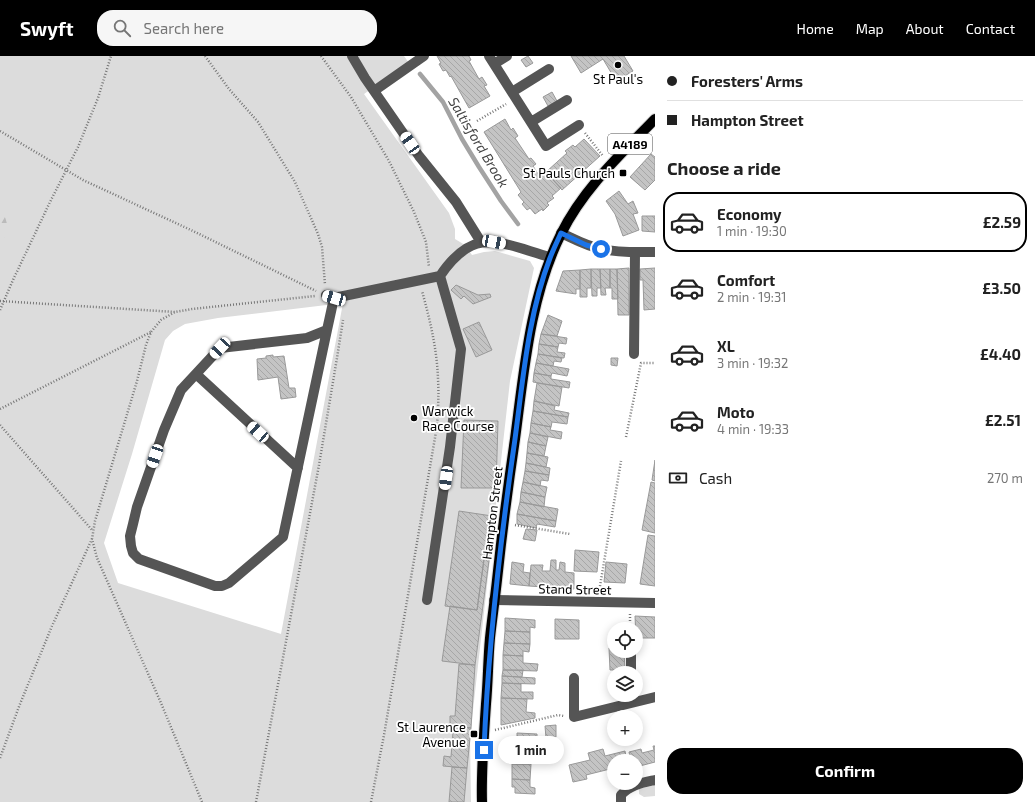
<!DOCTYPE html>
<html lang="en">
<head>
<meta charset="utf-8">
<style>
  :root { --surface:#fff; --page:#f6f6f6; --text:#222; --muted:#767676; --line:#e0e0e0; --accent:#000 }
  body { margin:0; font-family:"Exo 2",sans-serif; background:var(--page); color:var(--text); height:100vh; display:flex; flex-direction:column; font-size:15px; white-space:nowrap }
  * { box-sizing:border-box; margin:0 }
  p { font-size:13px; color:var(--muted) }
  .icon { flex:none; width:22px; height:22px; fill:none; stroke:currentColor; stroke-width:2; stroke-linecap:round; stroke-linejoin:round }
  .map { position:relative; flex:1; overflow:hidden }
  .panel { display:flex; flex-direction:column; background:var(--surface); width:380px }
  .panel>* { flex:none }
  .top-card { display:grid; align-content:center; height:88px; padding:0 12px; background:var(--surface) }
  .fabs { position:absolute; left:607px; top:566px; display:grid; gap:8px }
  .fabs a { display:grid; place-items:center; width:36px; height:36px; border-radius:50%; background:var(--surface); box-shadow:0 2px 10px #0003; font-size:20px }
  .end { position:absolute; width:18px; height:18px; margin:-9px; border:5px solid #1a73e8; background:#fff; box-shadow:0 0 0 2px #fff }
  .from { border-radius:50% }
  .bubble { position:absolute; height:28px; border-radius:14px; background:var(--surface); box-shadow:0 2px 10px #0003; font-size:13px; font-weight:700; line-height:28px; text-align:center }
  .car { position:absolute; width:12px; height:24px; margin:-12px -6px; border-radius:5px; box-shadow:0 0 3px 1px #0007; background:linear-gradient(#fff 24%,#345 0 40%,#fff 0 76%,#345 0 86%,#fff 0) }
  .top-card b { display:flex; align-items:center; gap:14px; height:38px; font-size:15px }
  .top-card b+b { border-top:1px solid var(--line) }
  .top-card i { width:10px; height:10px; background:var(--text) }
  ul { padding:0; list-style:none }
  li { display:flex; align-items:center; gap:12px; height:60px; margin:0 8px 6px; padding:0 4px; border:2px solid transparent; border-radius:16px }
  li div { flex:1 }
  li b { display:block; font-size:15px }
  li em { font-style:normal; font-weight:700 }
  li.selected { border-color:var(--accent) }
  li>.icon { width:36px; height:36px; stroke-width:1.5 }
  h2 { padding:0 12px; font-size:18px; line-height:48px }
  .pay { display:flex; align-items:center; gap:10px; height:44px; padding:0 12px; font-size:15px }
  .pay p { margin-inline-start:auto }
  .action { display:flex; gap:8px; margin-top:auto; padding:8px 12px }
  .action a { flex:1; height:46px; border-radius:16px; background:var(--accent); color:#fff; font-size:16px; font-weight:700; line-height:46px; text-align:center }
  header { display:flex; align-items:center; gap:24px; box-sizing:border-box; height:56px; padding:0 20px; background:var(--accent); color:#fff }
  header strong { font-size:19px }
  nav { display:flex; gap:22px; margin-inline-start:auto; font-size:14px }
  .search { width:280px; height:36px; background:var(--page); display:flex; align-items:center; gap:10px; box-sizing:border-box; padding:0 14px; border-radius:16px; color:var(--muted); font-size:15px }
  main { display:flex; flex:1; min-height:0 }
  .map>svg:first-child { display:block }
  .grass { fill:#dcdcdc; fill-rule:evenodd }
  .forest { fill:url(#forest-firs) }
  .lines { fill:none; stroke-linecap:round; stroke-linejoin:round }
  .stream { stroke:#a3a3a3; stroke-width:4.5 }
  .building { fill:url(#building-back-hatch); stroke:#999 }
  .major-casing { stroke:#dbdbdb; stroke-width:12 }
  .path { stroke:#777; stroke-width:2.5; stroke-dasharray:1 2; stroke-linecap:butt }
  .minor { stroke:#555; stroke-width:10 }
  .major { stroke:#000; stroke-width:10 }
  .route { stroke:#1a73e8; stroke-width:5 }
  .poi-dot { fill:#000; stroke:#fff; stroke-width:1.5 }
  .labels { text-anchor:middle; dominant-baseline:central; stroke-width:3.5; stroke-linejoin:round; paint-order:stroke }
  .shield { fill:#fff; stroke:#4c4c4c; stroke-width:1 }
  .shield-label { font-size:12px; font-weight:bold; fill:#000 }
  .poi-label { font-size:13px; fill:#000; stroke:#fff; text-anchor:end }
  .street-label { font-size:13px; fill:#000; stroke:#fff }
  .water-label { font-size:14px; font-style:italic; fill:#444; stroke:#fff }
</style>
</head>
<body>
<header>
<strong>Swyft</strong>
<div class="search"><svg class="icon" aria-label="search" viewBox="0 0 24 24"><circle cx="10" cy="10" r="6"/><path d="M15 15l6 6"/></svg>Search here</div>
<nav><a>Home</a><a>Map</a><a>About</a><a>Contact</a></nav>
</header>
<main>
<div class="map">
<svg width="655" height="746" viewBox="0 0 655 746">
  <defs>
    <pattern id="forest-firs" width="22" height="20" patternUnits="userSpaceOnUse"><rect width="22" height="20" fill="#dcdcdc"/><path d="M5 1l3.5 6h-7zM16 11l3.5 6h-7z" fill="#bbb"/></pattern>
    <pattern id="building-back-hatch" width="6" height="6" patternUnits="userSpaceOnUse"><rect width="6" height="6" fill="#c4c4c4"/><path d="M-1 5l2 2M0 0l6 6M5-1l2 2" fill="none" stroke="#a7a7a7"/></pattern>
  </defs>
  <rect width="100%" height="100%" fill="#fff"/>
  <path class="grass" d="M0 0H404L409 7 364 38 449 157 455 173V183L465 189 472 199 484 196 495 195 530 205 534 212 510 325 471 672 470 684 471 746H0ZM343 247 281 578 118 527 104 487 132 398 165 284 173 275 185 268 218 262Z
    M655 729V740L644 741 639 738V733Z"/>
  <path class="forest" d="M0 143 9 175 0 187Z"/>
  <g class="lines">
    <path class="stream" d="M420 18 443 46 462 83 479 111 501 145 518 168"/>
  </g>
  <path class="building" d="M437 0H469L471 4 469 5 479 23 482 21 487 29 484 30 490 40 469 52 451 20 450 21 446 14 443 15 439 8 441 7Z
    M528 0 533 7 526 11 521 4Z
    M571 0H624L633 15 616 25 603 3 581 17Z
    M552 36 557 45 548 50 543 41Z
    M505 63 511 74 513 72 518 80 515 82 529 103 531 102 536 108 533 110 540 121 546 116 561 132 552 140 554 142 547 147 549 149 543 155 542 153 535 158 530 152 527 154 522 148 524 146 518 139 521 136 484 76Z
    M584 83 600 100 562 134 546 116 567 97 565 95 573 89 575 91Z
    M651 98 655 101V124L645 134 630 121Z
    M619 135 628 148 633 145 638 157 633 158 639 174 623 180 615 158 606 145Z
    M642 160H655V176L642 175Z
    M629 212V259H618L617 213Z
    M655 212V253L644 254 643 224H640V213Z
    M591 213V232H587V241H580V214Z
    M591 213H600L601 232H597V240H592Z
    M600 213H610V232H605L606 239H601Z
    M610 213H617L618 243H612V232H610Z
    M580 214V233H576V238L556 235 563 215Z
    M456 229 478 239 490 238 491 241 473 248 464 240 461 243 451 234Z
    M548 259 562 265 557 280 541 278Z
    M479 266 492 294 476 301 463 273Z
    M541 278 567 282 566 288 559 287 558 291 539 288Z
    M539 288 558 291 557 296 565 297 564 302 538 298Z
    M538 298 562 302 561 306 554 305 553 310 536 307Z
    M273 299V301L284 300 289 332H295L296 341 281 343 278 321 258 324 257 303 266 302V300Z
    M611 302H618L617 310 611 309Z
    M536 307 569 313 567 320 552 317 551 320 534 317Z
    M534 317 551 320V323L570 326 569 332 533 326Z
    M537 327 562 331 559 350 534 345Z
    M534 345 555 350 554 354 569 357 568 361 533 355Z
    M533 355 568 361 567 368 552 366 551 371 531 367Z
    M464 364 498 365 496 432H461Z
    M531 367 551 371 550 374 562 376 561 383 530 377Z
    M530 377 548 381 546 390 528 386Z
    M528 386 546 390 544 400 527 397Z
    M527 397 548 401 546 411 526 407Z
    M655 404V425L652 424Z
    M526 407 550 412 549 419 525 415Z
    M525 415 549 419 548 425 541 424 540 430 523 426Z
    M523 426 547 431 545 441 521 436Z
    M651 426 655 427V477L642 474Z
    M521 436 545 441 544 451 520 446Z
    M520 446 558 453 556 465 517 458Z
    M459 455 492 460 485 496 477 554 445 550Z
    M517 458 556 465 555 471 537 468 536 472 517 468Z
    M526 473 537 474 535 485 523 483Z
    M648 479 655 480V530L640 528Z
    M575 494 599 496 597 516 574 515Z
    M485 496 490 497 475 609 442 605 450 550 477 554Z
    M551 504H556V514H559L560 506 565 507V516L574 517V533L529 530 531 509H543L542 515H550Z
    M512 506 524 508 523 516 530 517 529 530 510 528Z
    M606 506 627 508 625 527 604 526Z
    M635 560 655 561V582H636Z
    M505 562 535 564V572L530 571V576L505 575Z
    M555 563 579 564V583H555Z
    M505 575 530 576V588L504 587Z
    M504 587 530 588 529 596 523 595V600L503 599Z
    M614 591V595H624L625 614H610L609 592Z
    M503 599 523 600V607L538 608 537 615 503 614Z
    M459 608 475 609 471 672 450 669V660H455Z
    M503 614H523L522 621 502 620Z
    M502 620 535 622V628L502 627Z
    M502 627 521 628V636H533V643L501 642Z
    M501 642 527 643 526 656 535 657V662L501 669Z
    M440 669 471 672 467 712 443 710 444 700 451 701 453 676 439 675Z
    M556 669V681L546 682 545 670Z
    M517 677 537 678V686H531V694H513V685H517Z
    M653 690H655V706L636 711V705H631L629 696 641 693 642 697 654 694Z
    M603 693 605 700 625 695 627 705H614V712L586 719 587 723 573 726 569 709 590 704 588 697Z
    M513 694H531V708H512Z
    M512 708H531L530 724 512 723Z
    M452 711 467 712 464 746H449Z
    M512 723 530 724V731L535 732V738L515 737V731H512Z"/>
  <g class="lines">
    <defs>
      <path id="major" d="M482 746C481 713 484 680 486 648 488 626 488 604 490 582 492 563 495 543 497 524 502 477 508 430 515 383 524 315 530 240 561 178 583 133 621 98 655 63"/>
    </defs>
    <use href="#major" class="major-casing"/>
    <path class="path" d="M205 0 229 33 258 66 295 126 318 178 322 191 325 229
      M321 0 351 41 389 105 414 156 426 186 429 211
      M477 65 506 48
      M0 75 83 124 193 175 316 235
      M585 77 603 100
      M0 245 175 256
      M0 254 13 224 50 146 78 91 98 42 111 0
      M0 353 151 276
      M0 369 93 475
      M626 381 641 307H655
      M515 469 570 478
      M599 536 621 405
      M630 558V573
      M495 674 558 659 564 660
      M0 702 20 648 52 570 92 483
      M202 746 161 647 97 502 92 483 95 465 137 325 146 289 151 276 161 264 175 256 192 253 315 240
      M256 746 319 409 337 302 343 264
      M371 746 384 679 437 370C438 354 439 339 438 323 437 293 430 264 422 235"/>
    <path class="minor" d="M352 0 365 22 419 100 456 146 481 186
      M489 0 546 90 579 69
      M494 8 507 0
      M374 35 424 0
      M512 36 549 13
      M531 66 567 44
      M561 177C574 183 588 191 602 193 619 197 637 196 655 196
      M326 239 334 242 440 220
      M327 274 307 282 220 292 181 334 164 374 137 451 133 468 130 480 131 490 133 497 139 503 215 530H222L229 527 283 481 327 274 334 242
      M634 298 635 196
      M196 318 298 412
      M427 544 450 391 461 293 440 220C474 169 500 187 550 201
      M494 544 655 547
      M631 595V617
      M574 622V661L655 641
      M621 746V739C630 729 642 727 655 724"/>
    <use href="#major" class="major"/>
  </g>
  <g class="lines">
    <path class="route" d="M484 694C488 590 500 487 515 383 523 324 528 259 550 202 553 194 557 186 561 177L586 189 601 193"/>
  </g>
  <g class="poi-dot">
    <circle cx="618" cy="9" r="4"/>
    <rect x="619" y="113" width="8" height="8" rx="2"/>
    <circle cx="414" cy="362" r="4"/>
    <rect x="470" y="674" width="8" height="8" rx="2"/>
  </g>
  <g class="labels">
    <rect class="shield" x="608" y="78" width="44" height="20" rx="3"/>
    <g class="shield-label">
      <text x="630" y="88">A4189</text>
    </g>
    <g class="poi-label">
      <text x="618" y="23" text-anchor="middle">St Paul's</text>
      <text x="615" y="117">St Pauls Church</text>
      <text x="422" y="355" text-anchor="start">Warwick<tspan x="422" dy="15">Race Course</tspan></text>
      <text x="466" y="671">St Laurence<tspan x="466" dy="15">Avenue</tspan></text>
    </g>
    <g class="street-label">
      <text transform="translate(492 457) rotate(-83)">Hampton Street</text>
      <text transform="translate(575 533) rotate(1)">Stand Street</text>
    </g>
    <g class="water-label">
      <text transform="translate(479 86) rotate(59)">Saltisford Brook</text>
    </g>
  </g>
</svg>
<div class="fabs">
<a><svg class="icon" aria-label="locate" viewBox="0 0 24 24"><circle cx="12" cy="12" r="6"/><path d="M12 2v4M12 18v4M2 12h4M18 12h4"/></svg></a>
<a><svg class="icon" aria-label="layers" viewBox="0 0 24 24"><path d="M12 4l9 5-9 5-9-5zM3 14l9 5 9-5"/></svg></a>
<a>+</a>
<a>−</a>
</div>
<i class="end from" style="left:601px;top:193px"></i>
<i class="end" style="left:484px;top:694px"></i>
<div class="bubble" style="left:498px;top:680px;width:66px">1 min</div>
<i class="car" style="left:410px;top:87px;rotate:326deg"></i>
<i class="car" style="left:494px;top:186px;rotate:101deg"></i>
<i class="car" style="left:334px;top:242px;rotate:286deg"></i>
<i class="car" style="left:220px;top:292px;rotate:223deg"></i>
<i class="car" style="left:258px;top:376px;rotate:312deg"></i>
<i class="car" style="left:155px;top:400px;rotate:199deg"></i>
<i class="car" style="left:446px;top:422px;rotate:188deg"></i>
</div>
<section class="panel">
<div class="top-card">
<b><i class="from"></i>Foresters' Arms</b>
<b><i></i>Hampton Street</b>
</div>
<h2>Choose a ride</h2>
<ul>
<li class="selected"><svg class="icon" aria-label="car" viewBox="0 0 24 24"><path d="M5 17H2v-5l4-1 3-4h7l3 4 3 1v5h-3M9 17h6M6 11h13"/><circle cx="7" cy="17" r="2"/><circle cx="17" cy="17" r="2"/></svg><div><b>Economy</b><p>1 min · 19:30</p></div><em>£2.59</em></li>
<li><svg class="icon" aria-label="car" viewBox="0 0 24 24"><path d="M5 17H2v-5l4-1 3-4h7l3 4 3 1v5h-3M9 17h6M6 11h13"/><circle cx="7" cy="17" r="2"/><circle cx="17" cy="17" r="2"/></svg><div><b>Comfort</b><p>2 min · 19:31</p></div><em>£3.50</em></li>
<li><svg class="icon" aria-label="car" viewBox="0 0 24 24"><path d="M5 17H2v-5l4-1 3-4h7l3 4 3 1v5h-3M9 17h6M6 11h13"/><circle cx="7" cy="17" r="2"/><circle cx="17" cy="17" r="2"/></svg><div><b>XL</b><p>3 min · 19:32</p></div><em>£4.40</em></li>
<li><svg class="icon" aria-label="car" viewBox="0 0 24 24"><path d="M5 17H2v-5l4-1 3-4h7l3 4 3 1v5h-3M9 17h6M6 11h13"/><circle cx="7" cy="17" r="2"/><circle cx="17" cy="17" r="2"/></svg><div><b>Moto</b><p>4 min · 19:33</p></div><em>£2.51</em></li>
</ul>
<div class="pay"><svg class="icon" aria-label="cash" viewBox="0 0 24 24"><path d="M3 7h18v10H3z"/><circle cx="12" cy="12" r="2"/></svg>Cash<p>270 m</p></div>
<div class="action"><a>Confirm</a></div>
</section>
</main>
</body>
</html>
